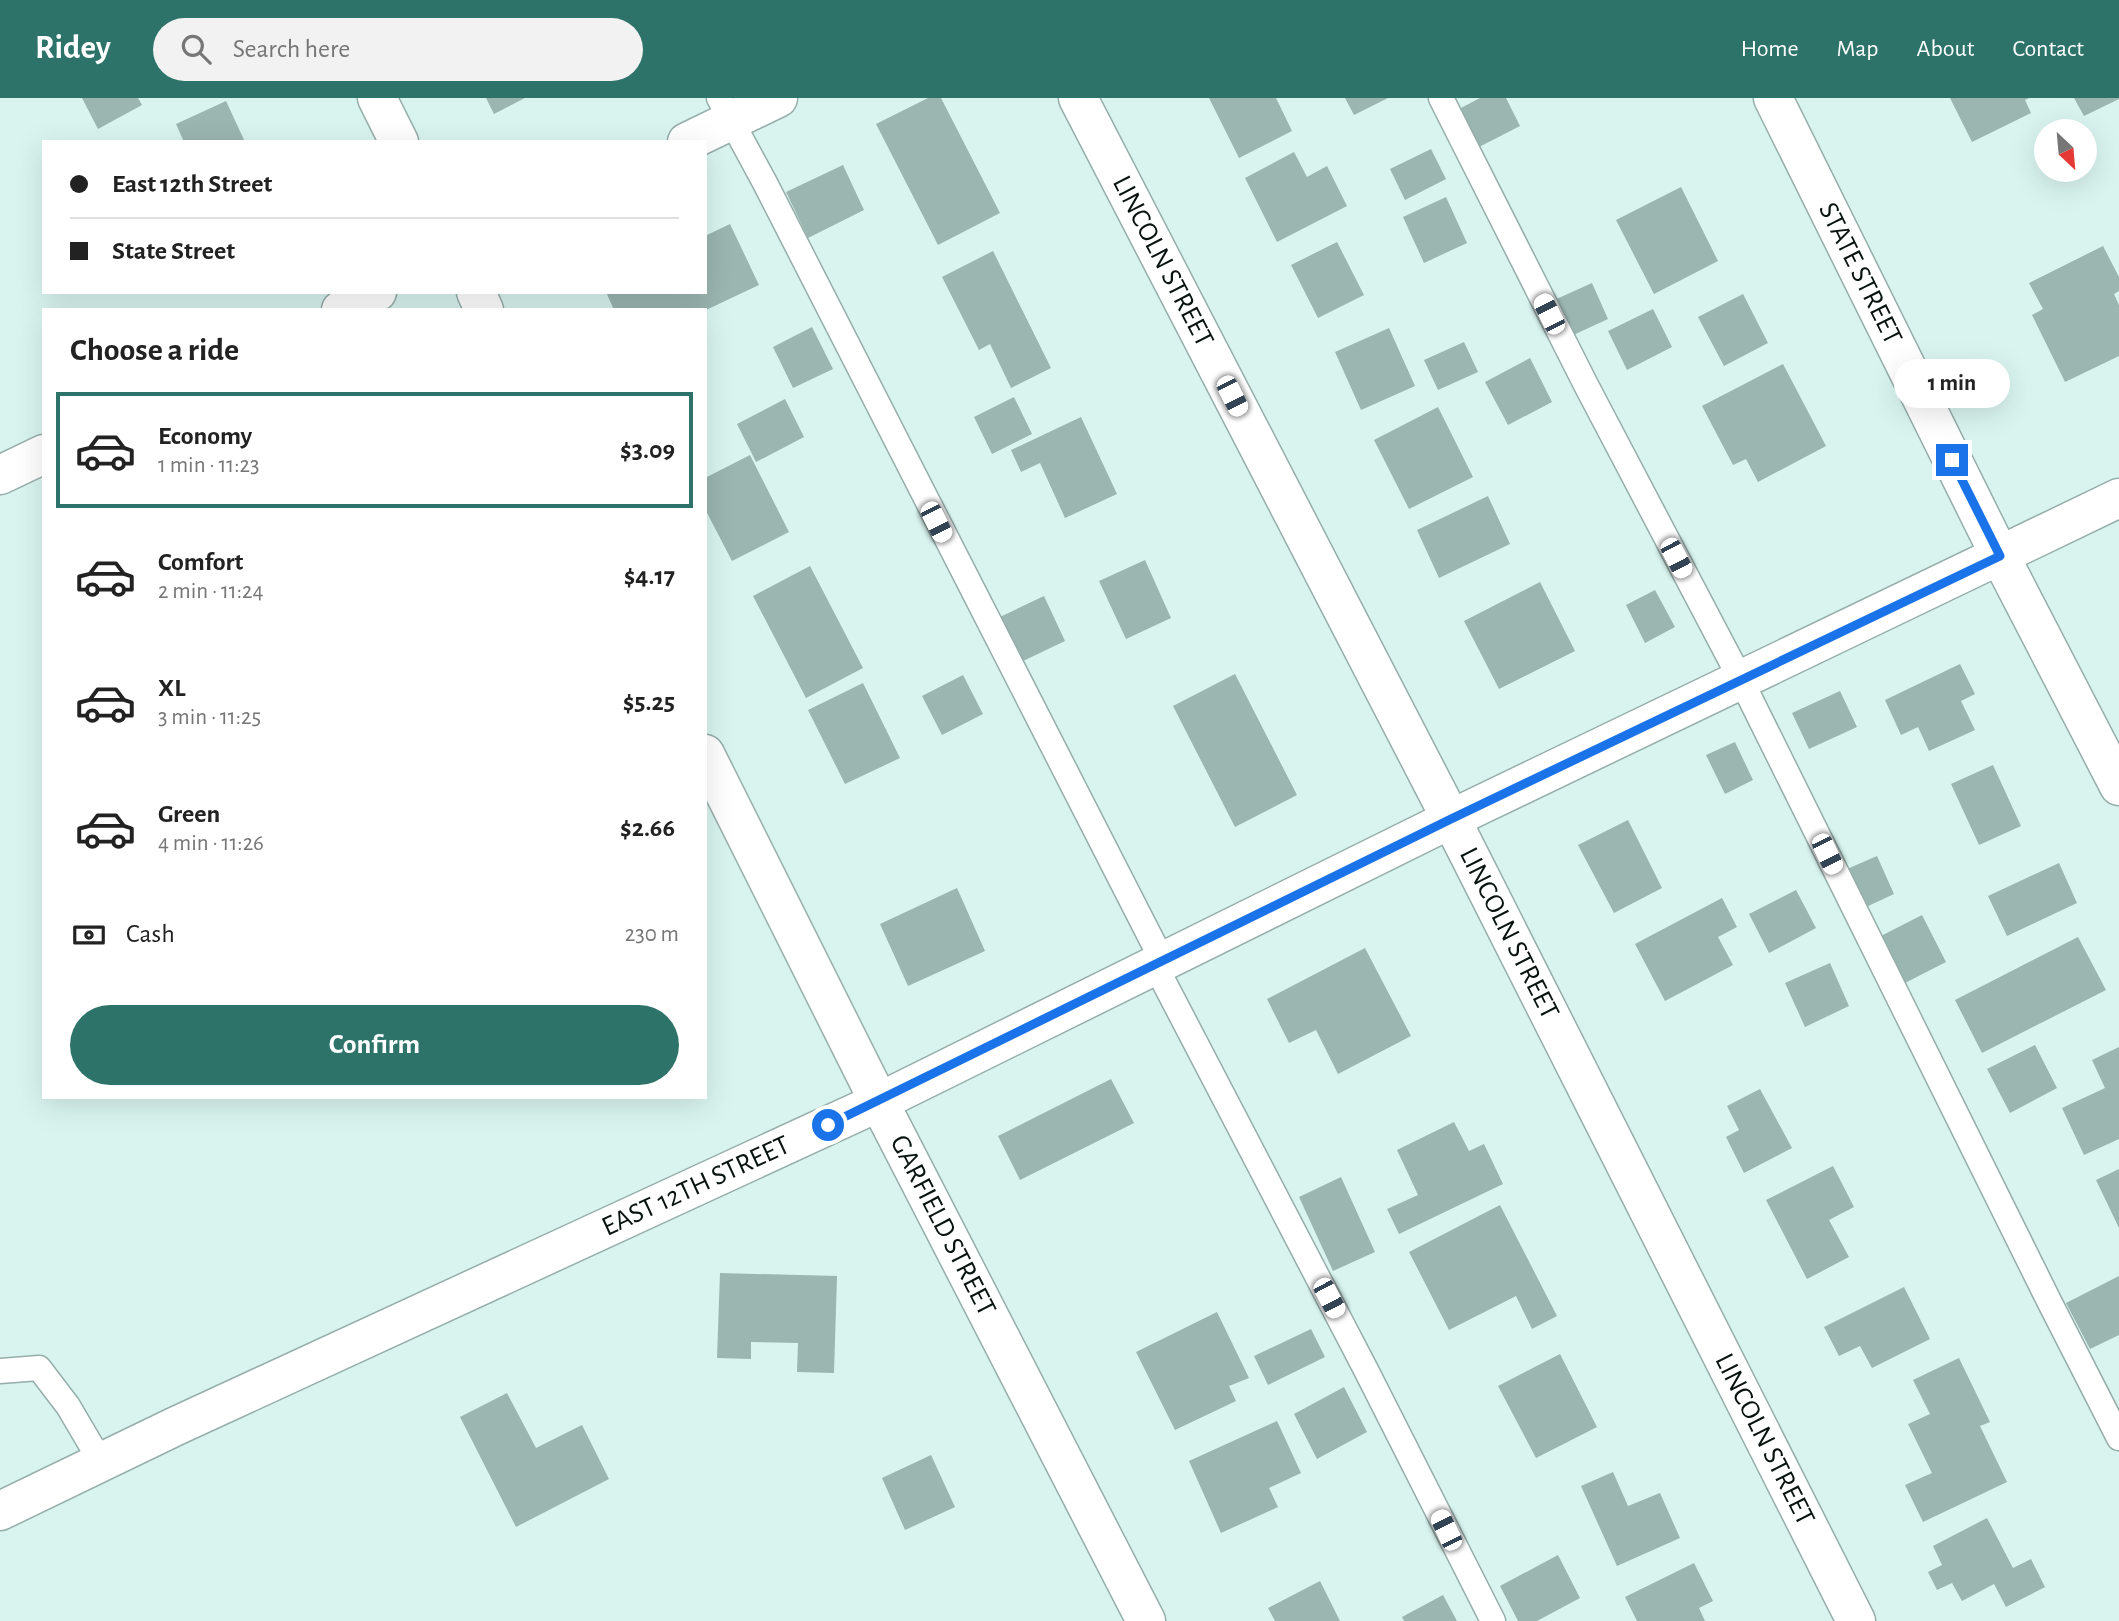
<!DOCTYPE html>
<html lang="en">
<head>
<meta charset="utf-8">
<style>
  :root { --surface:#fff; --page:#f2f2f2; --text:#222; --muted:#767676; --line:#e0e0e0; --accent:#2d7369 }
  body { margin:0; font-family:"Alegreya Sans",sans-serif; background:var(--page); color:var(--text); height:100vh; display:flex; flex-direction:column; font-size:26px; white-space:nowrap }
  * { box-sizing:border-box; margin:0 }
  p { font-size:23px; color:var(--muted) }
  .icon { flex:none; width:38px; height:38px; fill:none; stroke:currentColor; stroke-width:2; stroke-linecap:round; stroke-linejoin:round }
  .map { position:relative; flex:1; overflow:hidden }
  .drawer { position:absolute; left:42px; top:210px; width:665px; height:791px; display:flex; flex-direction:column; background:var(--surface); border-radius:0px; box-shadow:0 7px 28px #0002 }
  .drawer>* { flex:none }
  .hud { position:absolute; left:42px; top:42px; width:665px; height:154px; border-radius:0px; box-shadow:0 7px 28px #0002; display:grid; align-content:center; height:154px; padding:0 28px; background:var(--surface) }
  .needle { width:46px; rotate:154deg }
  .fabs { position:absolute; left:2034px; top:21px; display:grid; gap:14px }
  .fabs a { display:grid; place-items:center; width:63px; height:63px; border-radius:50%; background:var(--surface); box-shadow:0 7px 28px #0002; font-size:35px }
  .end { position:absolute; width:32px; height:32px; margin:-16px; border:9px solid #1a73e8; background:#fff; box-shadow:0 0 0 4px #fff }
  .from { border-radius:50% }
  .bubble { position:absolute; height:49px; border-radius:24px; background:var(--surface); box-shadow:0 7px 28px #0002; font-size:23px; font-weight:600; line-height:49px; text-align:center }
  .car { position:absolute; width:21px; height:42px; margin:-21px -10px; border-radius:9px; box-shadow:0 0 5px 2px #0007; background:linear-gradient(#fff 24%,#345 0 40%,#fff 0 76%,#345 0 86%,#fff 0) }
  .hud b { display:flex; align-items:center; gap:24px; height:66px; font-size:26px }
  .hud b+b { border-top:2px solid var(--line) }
  .hud i { width:18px; height:18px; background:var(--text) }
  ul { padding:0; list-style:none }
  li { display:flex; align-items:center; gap:21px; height:116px; margin:0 14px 10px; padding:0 14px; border:4px solid transparent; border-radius:0px }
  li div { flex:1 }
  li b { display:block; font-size:26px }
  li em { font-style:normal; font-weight:600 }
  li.on { border-color:var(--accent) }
  li>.icon { width:63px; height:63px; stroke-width:1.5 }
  h2 { padding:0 28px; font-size:32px; line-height:84px }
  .pay { display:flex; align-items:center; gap:18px; height:77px; padding:0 28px; font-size:26px }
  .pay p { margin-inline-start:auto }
  .cta { display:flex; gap:14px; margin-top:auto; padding:14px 28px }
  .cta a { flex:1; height:80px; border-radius:42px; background:var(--accent); color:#fff; font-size:28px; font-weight:600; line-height:80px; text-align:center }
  header { display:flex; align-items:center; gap:42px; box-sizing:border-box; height:98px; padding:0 35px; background:var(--accent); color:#fff }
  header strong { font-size:33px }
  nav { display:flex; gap:38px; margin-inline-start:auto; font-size:24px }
  .search { width:490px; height:63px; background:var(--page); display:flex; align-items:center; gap:18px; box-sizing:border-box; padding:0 24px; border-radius:38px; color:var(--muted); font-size:26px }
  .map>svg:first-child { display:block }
  .building { fill:#9bb5b0 }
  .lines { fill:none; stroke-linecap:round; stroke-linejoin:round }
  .service-casing { stroke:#95aeaa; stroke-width:27 }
  .minor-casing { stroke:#95aeaa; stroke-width:41 }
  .service { stroke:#fff; stroke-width:24 }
  .minor { stroke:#fff; stroke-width:38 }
  .route { stroke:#1a73e8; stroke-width:9 }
  .labels { text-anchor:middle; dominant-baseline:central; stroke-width:5; stroke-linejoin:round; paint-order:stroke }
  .street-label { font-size:28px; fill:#091210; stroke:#d9f4ef }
</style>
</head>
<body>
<header>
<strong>Ridey</strong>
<div class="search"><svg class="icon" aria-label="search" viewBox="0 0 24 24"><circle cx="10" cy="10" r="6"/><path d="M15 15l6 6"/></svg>Search here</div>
<nav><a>Home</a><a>Map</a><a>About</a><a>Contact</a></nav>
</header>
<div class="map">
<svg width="2119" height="1523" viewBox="0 0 2119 1523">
  <rect width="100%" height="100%" fill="#d9f4ef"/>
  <path class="building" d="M82 0H138L142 7 98 31Z
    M486 0H525L494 16Z
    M928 0H941L1000 115 938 147 876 26Z
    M1209 0H1276L1292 33 1239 60Z
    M1345 0H1388L1354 17Z
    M1480 0H1506L1520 28 1479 49 1459 11Z
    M1950 0H2029L2025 2 2031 15 1972 44Z
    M2074 0H2119V1L2084 18Z
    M226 3 245 44H184L176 26Z
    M1431 51 1446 81 1405 102 1390 71Z
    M1294 54 1307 79 1327 68 1347 108 1277 144 1245 80Z
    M843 67 864 112 808 140 786 94Z
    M1681 89 1718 163 1654 196 1616 122Z
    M1446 99 1467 145 1424 165 1403 119Z
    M730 126 759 187 706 212H614L606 194H705V138Z
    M1337 144 1364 197 1318 220 1291 167Z
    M2103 148 2119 179V193L2114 196 2119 207V258L2065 284 2032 217 2043 211 2029 185Z
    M993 153 1051 270 1011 290 990 246 979 252 942 179Z
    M1592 185 1608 221 1569 239 1552 203Z
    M1743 196 1768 245 1724 268 1698 219Z
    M1653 211 1672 249 1627 272 1608 233Z
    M812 229 833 271 793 290 773 249Z
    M1389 230 1415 288 1361 312 1335 254Z
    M1464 244 1478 274 1438 292 1424 262Z
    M1530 260 1552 304 1508 327 1485 284Z
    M1783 266 1826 348 1758 384 1746 361 1733 367 1702 308Z
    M1014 299 1032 336 992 356 974 319Z
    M785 301 804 339 756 364 737 326Z
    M1438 309 1473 379 1409 411 1374 342Z
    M1081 319 1117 396 1065 420 1040 365 1021 374 1011 352Z
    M750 357 789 434 732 463 705 411V380Z
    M1488 398 1510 446 1439 480 1417 432Z
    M1145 462 1171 520 1126 541 1099 483Z
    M810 468 863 570 806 600 753 498Z
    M1540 484 1575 553 1499 591 1464 523Z
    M1655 492 1675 529 1645 545 1626 507Z
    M1044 498 1065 543 1021 564 1000 519Z
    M1960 566 1975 596 1961 603 1975 632 1929 653 1918 629 1901 637 1885 602Z
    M1235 576 1297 697 1235 729 1173 608Z
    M963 577 983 616 942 637 922 598Z
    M863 585 900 660 845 686 808 612Z
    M1840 593 1857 629 1809 651 1792 615Z
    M1735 644 1753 682 1725 696 1706 657Z
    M1993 667 2021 728 1979 747 1951 686Z
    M1628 722 1662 790 1614 815 1578 747Z
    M1877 758 1894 796 1864 810 1847 771Z
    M2059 765 2077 805 2007 838 1988 798Z
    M957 790 985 853 908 888 880 826Z
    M1796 792 1816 830 1769 855 1749 816Z
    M1722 800 1737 829 1718 839 1733 867 1665 903 1635 846Z
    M1922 817 1946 864 1901 887 1877 840Z
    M2078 839 2106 892 1982 955 1955 902Z
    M1365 850 1411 938 1338 976 1316 932 1289 945 1267 901Z
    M1830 865 1849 908 1805 929 1785 885Z
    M2035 947 2057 990 2010 1015 1987 971Z
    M2119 949V1041L2084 1057 2062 1010 2105 990 2092 962Z
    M1111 981 1134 1025 1020 1082 998 1038Z
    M1760 991 1792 1050 1744 1075 1726 1039 1739 1032 1727 1008Z
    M1454 1024 1469 1053 1484 1046 1503 1086 1399 1136 1387 1111 1418 1097 1397 1052Z
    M1833 1068 1854 1109 1829 1122 1849 1159 1807 1181 1766 1102Z
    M2119 1071V1130L2096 1082Z
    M1341 1079 1375 1154 1333 1173 1299 1099Z
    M1500 1107 1557 1218 1532 1231 1516 1198 1449 1232 1409 1154Z
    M720 1175 837 1178 834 1275 797 1274 798 1245 751 1244V1261L717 1260Z
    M2119 1178V1237L2090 1251 2066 1205Z
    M1904 1189 1930 1241 1872 1270 1860 1248 1839 1258 1824 1229Z
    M1217 1214 1249 1280 1229 1288 1236 1303 1175 1332 1136 1254Z
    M1311 1231 1325 1259 1268 1287 1254 1258Z
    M1560 1256 1597 1329 1536 1360 1498 1288Z
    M1959 1260 1990 1324 1980 1328 2007 1384 1923 1424 1905 1387 1932 1375 1908 1326 1930 1316 1913 1282Z
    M1344 1289 1367 1334 1317 1361 1294 1316Z
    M507 1295 536 1350 582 1327 609 1381 516 1429 460 1319Z
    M1277 1323 1301 1375 1269 1390 1278 1409 1221 1435 1189 1363Z
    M931 1357 955 1409 905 1432 882 1380Z
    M1613 1374 1628 1408 1660 1395 1680 1440 1617 1468 1581 1388Z
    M1987 1420 2013 1470 2031 1461 2045 1489 2006 1509 1994 1486 1962 1503 1952 1485 1937 1492 1928 1474 1942 1467 1933 1448Z
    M1558 1457 1580 1500 1537 1523H1518L1500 1488Z
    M1694 1465 1713 1503 1699 1510 1705 1523H1637L1625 1499Z
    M1320 1483 1340 1523H1275L1268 1510Z
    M1443 1497 1457 1523H1404L1402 1519Z"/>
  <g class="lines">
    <defs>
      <path id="service" d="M719 0 765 85 1163 864
        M1441 0 1586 287 1741 582 2049 1203 2119 1340
        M1155 867 1366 1272 1493 1523
        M0 1273 39 1270 68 1308 101 1364"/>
      <g id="minor">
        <path d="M377 0 399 44"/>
        <path id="s1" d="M1078 0 1451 721 1856 1523"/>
        <path id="s2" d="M1773 0 2000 458 2119 688"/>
        <path d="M687 44 778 0"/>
        <path d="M476 194 484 212"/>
        <path d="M341 212 377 194"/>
        <path d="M0 377 44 356"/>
        <path id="s3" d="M705 656 879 1004 1146 1523"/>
        <path id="s4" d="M0 1413 176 1328 879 1004 1451 721 2119 400"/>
      </g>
    </defs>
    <use href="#service" class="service-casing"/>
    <use href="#minor" class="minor-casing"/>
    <use href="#service" class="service"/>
    <use href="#minor" class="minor"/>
  </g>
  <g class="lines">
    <path class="route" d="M828 1027 1451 721 2000 458 1952 362"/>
  </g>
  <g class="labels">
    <g class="street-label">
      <text stroke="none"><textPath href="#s1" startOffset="184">LINCOLN STREET</textPath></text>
      <text stroke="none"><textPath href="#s2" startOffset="196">STATE STREET</textPath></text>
      <text stroke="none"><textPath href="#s1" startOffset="940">LINCOLN STREET</textPath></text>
      <text stroke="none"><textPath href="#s4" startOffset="768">EAST 12TH STREET</textPath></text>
      <text stroke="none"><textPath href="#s3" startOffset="528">GARFIELD STREET</textPath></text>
      <text stroke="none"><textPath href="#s1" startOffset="1507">LINCOLN STREET</textPath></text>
    </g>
  </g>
</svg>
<div class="fabs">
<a><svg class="needle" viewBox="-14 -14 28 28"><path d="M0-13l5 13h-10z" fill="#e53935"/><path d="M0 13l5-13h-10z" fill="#767676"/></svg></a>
</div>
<i class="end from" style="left:828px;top:1027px"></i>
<i class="end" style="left:1952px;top:362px"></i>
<div class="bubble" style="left:1894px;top:261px;width:116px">1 min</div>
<i class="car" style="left:1549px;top:216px;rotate:333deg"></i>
<i class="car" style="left:1232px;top:298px;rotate:153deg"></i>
<i class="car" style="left:936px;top:424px;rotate:153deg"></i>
<i class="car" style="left:1676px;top:460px;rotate:152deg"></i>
<i class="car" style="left:1827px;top:756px;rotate:154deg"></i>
<i class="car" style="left:1329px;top:1200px;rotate:152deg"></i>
<i class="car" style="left:1446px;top:1432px;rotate:334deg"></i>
<div class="hud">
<b><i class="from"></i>East 12th Street</b>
<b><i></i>State Street</b>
</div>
<section class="drawer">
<h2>Choose a ride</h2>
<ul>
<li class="on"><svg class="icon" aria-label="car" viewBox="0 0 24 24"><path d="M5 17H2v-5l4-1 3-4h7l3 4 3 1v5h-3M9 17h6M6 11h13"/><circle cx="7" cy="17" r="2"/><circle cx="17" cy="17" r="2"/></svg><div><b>Economy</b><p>1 min · 11:23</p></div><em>$3.09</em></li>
<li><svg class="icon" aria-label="car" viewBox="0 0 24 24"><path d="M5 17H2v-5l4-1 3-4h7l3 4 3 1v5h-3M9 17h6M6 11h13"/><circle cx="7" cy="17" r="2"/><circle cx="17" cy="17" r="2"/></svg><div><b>Comfort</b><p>2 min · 11:24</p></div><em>$4.17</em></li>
<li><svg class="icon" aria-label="car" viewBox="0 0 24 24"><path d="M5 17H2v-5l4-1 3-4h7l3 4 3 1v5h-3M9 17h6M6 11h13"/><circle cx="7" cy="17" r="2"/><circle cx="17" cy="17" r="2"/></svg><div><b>XL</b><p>3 min · 11:25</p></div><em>$5.25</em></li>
<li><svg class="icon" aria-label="car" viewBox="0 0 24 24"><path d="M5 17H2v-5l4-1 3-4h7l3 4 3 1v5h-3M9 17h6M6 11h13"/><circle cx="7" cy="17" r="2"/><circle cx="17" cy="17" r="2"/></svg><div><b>Green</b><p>4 min · 11:26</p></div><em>$2.66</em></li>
</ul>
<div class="pay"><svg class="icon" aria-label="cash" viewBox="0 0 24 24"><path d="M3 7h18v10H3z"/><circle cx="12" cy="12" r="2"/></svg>Cash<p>230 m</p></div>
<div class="cta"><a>Confirm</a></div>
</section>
</div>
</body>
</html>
